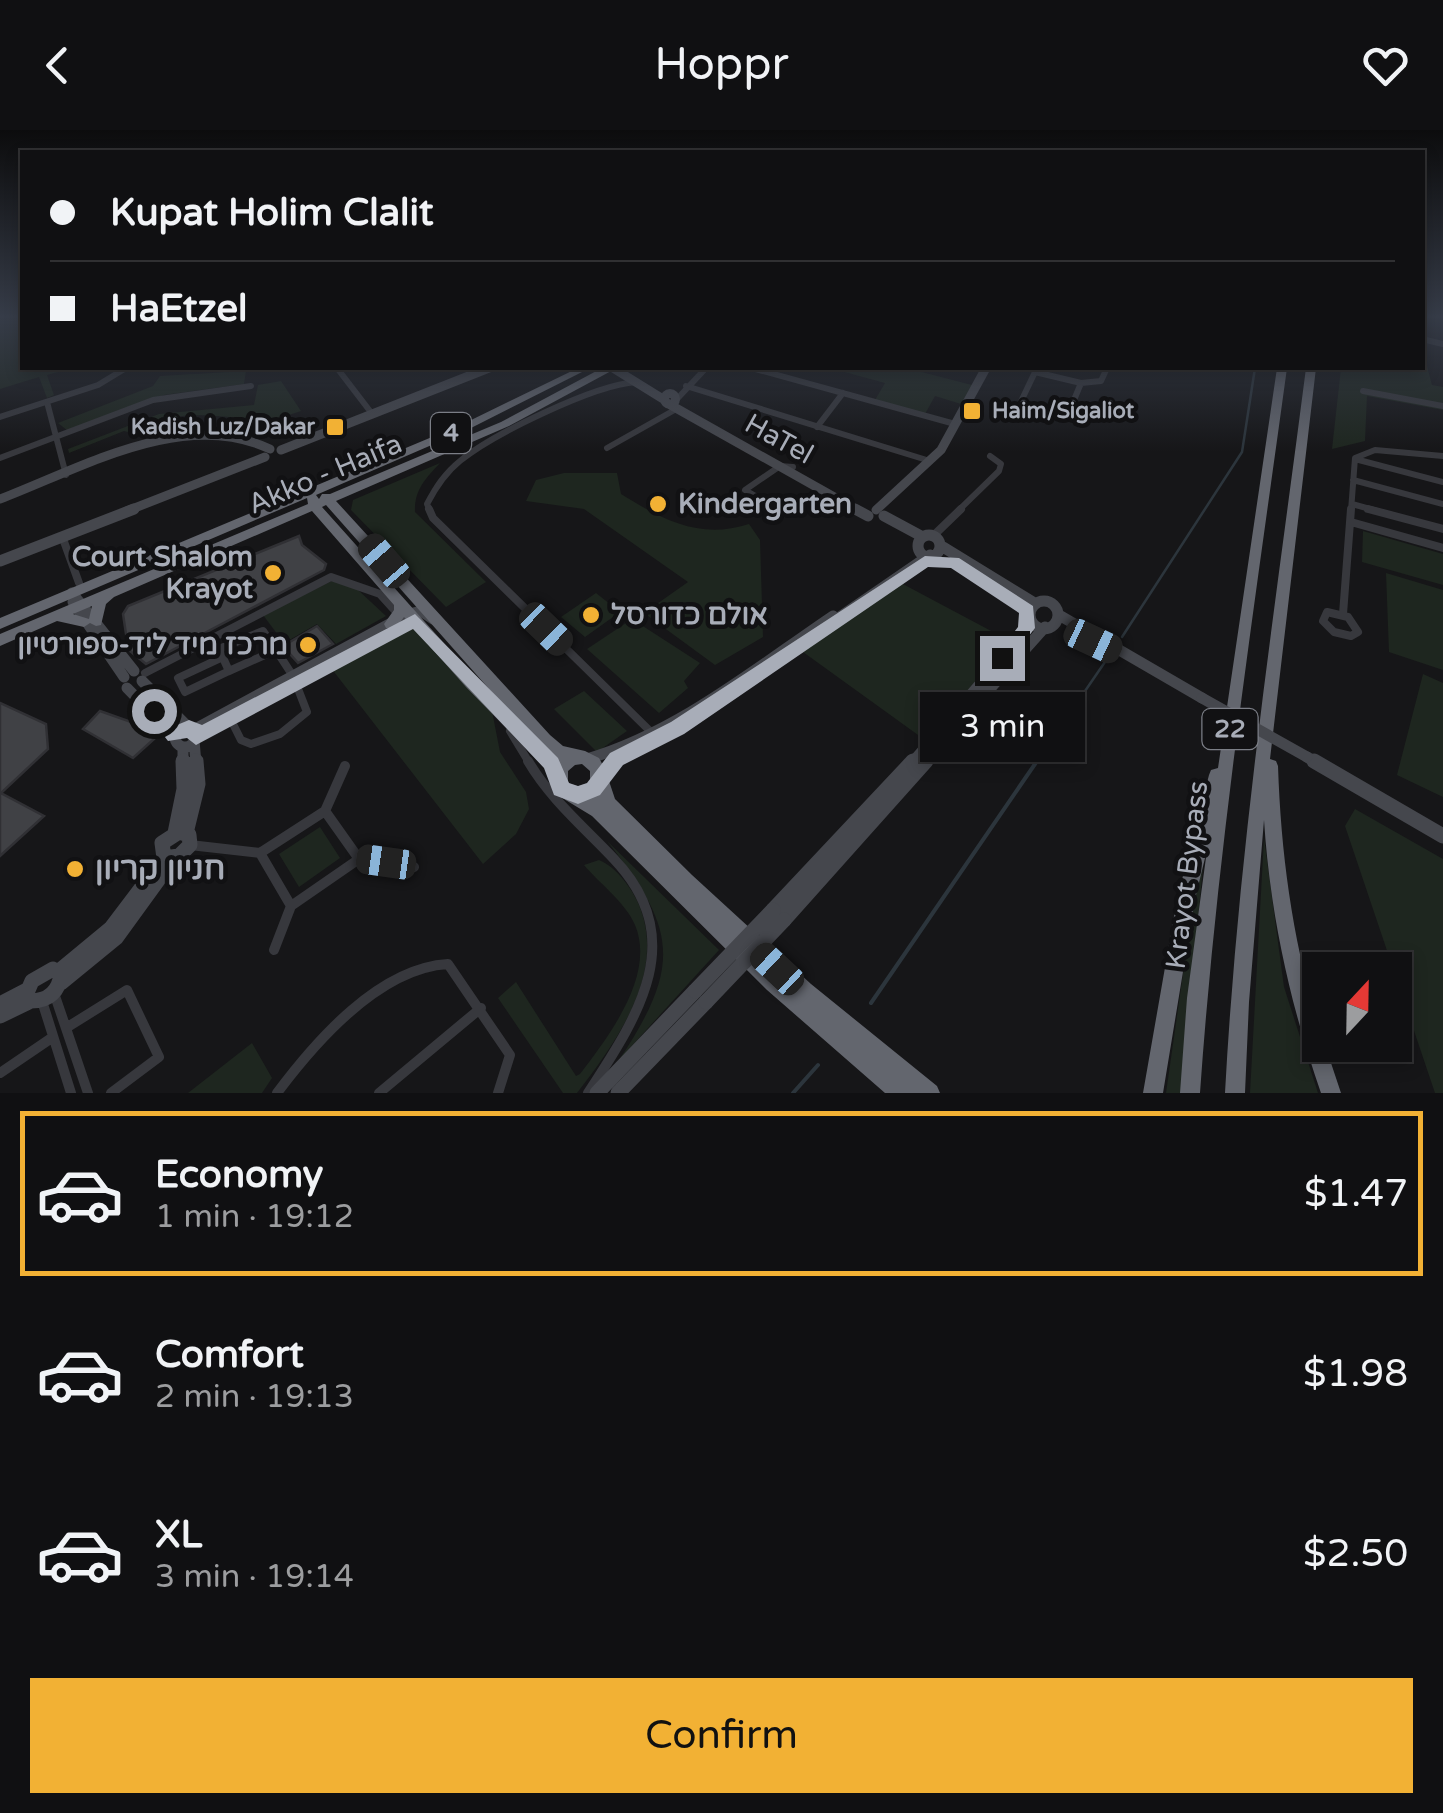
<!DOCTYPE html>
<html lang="en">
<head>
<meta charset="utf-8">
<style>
  :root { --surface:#101012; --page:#1e1e20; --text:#f1f3f6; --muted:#9c9d9f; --line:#303032; --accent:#f2b134 }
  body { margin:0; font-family:"Varela Round","Noto Sans Hebrew",sans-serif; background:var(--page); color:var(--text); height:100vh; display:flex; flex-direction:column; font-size:38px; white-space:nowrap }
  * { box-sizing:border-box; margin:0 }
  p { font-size:32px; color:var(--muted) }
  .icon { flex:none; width:55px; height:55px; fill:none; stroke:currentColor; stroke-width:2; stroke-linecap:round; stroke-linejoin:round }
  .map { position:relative; height:963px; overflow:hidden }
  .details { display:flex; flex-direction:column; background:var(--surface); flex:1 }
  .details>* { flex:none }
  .hud { position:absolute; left:20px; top:20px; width:1405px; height:220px; border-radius:0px; box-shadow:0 5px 15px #0003,0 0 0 2px var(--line); display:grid; align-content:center; height:220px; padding:0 30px; background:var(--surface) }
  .needle { width:65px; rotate:22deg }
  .tools { position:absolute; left:1302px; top:822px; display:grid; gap:20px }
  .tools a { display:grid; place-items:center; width:110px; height:110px; border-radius:0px; background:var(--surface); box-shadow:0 5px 15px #0003,0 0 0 2px var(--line); font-size:50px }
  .end { position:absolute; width:45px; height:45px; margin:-22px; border:12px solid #a8adb8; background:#111; box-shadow:0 0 0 5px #111 }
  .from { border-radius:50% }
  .bubble { position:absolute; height:70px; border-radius:0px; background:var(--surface); box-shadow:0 5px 15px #0003,0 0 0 2px var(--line); font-size:32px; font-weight:600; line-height:70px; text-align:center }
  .car { position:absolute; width:30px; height:60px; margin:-30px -15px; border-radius:12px; box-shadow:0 0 8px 2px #0007; background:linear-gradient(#222 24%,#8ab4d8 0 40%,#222 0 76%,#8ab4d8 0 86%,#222 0) }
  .hud b { display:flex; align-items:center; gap:35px; height:95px; font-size:38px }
  .hud b+b { border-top:2px solid var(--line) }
  .hud i { width:25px; height:25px; background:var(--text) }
  ul { padding:18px 0 0; list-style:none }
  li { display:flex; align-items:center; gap:30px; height:165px; margin:0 20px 15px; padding:0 10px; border:5px solid transparent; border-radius:0px }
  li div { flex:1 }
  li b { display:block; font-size:38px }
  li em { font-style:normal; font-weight:600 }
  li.active { border-color:var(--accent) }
  li>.icon { width:90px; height:90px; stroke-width:1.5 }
  .cta { display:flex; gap:20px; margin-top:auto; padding:20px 30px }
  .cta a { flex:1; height:115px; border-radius:0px; background:var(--accent); color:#111; font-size:40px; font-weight:600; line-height:115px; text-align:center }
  header { display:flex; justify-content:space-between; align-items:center; height:130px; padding:0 30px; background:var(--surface); font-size:45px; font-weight:600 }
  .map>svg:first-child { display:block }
  .green { fill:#1e261f }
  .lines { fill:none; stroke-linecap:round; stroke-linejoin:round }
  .stream-far1 { stroke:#2c353c; stroke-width:2.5 }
  .stream { stroke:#2c353c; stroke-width:4 }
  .building { fill:#404145; stroke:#303034; stroke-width:2.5 }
  .street-far2 { stroke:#37383d; stroke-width:6 }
  .street-far1 { stroke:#37383d; stroke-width:8 }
  .street { stroke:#37383d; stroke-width:10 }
  .secondary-far2 { stroke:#45474d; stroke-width:9 }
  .secondary-far1 { stroke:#45474d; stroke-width:11 }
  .secondary { stroke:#45474d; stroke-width:15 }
  .highway { fill:#63666e; fill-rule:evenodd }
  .secondary-bridge-far1 { stroke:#45474d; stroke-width:11 }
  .secondary-bridge { stroke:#45474d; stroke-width:15 }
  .route { fill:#a8adb8 }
  .poi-dot { fill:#f2b134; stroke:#111113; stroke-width:4 }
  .labels { text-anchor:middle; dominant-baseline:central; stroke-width:9; stroke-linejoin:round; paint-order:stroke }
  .far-poi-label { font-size:22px; font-weight:bold; fill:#a8adb8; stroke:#111113; text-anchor:start }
  .shield { fill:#111113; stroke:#7b7e86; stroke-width:2.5 }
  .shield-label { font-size:25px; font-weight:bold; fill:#a8adb8 }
  .street-label { font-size:28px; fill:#a8adb8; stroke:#111113 }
  .poi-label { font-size:28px; font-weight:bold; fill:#a8adb8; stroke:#111113; text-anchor:start }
  .near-poi-label { font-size:32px; font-weight:bold; fill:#a8adb8; stroke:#111113; text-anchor:start }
</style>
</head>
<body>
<header><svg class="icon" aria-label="back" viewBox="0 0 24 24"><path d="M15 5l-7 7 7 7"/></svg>Hoppr<svg class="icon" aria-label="heart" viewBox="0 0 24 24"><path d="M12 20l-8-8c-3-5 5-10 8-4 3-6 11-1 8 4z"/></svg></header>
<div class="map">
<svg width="1443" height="963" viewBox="0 0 1443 963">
  <rect width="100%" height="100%" fill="#161618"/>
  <path class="green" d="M0 187H22V238H73L47 245 54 265 47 268 39 247 0 259Z
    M1423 221 1432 255 1443 257V280L1367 266 1365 311 1332 319 1341 238H1422Z
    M830 238H906L972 255 961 274 935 266 925 284 875 270 885 253Z
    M246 241 244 254 164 265 68 301 58 293 153 256 160 246Z
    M281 251 301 281 259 295 251 289C202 285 175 279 132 303L124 301 69 323 68 319 159 284 254 275 258 255Z
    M440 333C426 348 414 360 415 382L486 452 446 477 351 380 353 370Z
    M564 343H617L621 364C663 390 700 410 749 394L760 410 763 507 715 535 644 483 688 452 584 379 526 371 536 350Z
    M1363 401 1443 424V455L1362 432Z
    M1386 443 1443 460V540L1389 522Z
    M332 451 357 459 386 486 336 514 317 494 284 513 263 485Z
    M901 453 1010 511 925 610 803 522Z
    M596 463 620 482 585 507 561 487Z
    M632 489 700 533 684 551 688 558 659 583 587 519Z
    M413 495 492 581 500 622 526 662 529 679 516 704 483 734 331 538Z
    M1423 544 1443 553V667L1397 645Z
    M584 561 627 601 597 622 554 579Z
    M1355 679 1443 729V963H1435L1345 696Z
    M320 697 340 728 299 757 279 724Z
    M1264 708 1284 857 1318 963H1250Z
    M607 711 719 820 619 930C683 834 676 798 607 711Z
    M599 730C616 737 632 758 639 775 667 843 617 911 577 963H563L498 868 516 852 576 946 580 944C609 906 656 845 635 795 626 773 599 753 584 735Z
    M1203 737 1181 963H1166L1193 774Z
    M252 913 272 948 262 963H188Z"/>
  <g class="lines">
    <path class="stream-far1" d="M1122 507 1242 322 1255 238
      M1035 634 1107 529"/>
    <path class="stream" d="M871 873 1037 631
      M793 963 818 935"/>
  </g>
  <path class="building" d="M299 406 302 415 326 434 324 440 146 534 130 521 133 512 126 504 123 484 128 476Z
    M317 496 333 514 298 533 283 516Z
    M0 573 46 594 48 619 1 663 44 686 0 726Z
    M100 581 137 594 154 609 133 628 83 599Z"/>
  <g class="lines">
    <path class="street-far2" d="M1422 209 1443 214
      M337 238 373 285
      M752 238 955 294
      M1035 242 1081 253 1101 251 1107 238
      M686 256 930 331
      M1363 261 1443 276
      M677 269 706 238
      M1074 270 1081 253
      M47 272 66 345
      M1015 284 1035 242
      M0 287 98 255 126 238
      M817 297 843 263
      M607 318 678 278
      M0 328 153 270 251 256
      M1355 329 1443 352
      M1353 350 1443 374
      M1352 374 1377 381
      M430 381 427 374C436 357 445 343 460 331 493 304 594 255 636 252
      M781 381 745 360 780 336 793 337
      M958 381 999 341 1001 334 990 326
      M1351 381 1355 328 1375 320 1443 326"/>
    <path class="street-far1" d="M429 379 433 388 650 601
      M776 379 784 383
      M1368 379 1443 399
      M1351 392 1443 418
      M62 406 79 453
      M932 407 961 379
      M1327 482 1348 487 1358 502 1351 506 1334 502 1323 491Z
      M1343 484 1351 379
      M263 501 276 520 229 541 219 519Z
      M223 527 178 548 185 562 229 541
      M145 543 331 447 380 464 398 484
      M230 588 241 610 251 614 280 604 307 582 293 546 276 520
      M510 601 530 634"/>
    <path class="street" d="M528 631C551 670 584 697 614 729 690 809 638 886 588 963
      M325 681 359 729 291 776 260 723Z
      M325 681 345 636
      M190 715 260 723
      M359 729 414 737
      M274 820 291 776
      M54 863 88 963
      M42 871 71 963
      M66 898 127 860 159 927 111 963
      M0 943 53 907
      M277 963C316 911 379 838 448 834L510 925 498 963
      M379 963 481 878"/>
    <path class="secondary-far2" d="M613 238 663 269
      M664.5 269a5.5 5.5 0 1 1 11 0a5.5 5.5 0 1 1-11 0Z
      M667 273 859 381
      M281 320 489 238
      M0 369C82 338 183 278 270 319
      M876 380 941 320 986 238
      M127 381 265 327"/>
    <path class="secondary-far1" d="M855 379 868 386
      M884 386 923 407
      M918 416a11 11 0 1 1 22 0a11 11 0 1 1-22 0Z
      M943 417 1036 474
      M0 431 134 379
      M997 460 1027 481
      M72 463 134 541
      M1030 485a14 14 0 1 1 28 0a14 14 0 1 1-28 0Z
      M73 472 124 547
      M1059 485 1202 568
      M142 551 189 598
      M127 558 174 606
      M175 607a10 10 0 1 1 20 0a10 10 0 1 1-20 0Z
      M195 599 406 485 421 481 433 489
      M194 610 196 634
      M183 617V634
      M1307 627 1318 634
      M587 629C677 603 756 538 833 486
      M612 634 678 598 930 425
      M911 634 1024 503 1029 488
      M923 634 1045 497"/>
    <path class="secondary" d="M1314 631 1443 706
      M600 646 615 631
      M179 702 189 705 190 715 179 726 164 728 162 713Z
      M175 703 184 659 183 631
      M186 703 198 654 196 631
      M773 780 913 631
      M784 790 926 631
      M53 839 61 844C59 861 49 871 31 871L26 865 32 851Z
      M59 841 111 798 164 728
      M61 853 116 808 174 728
      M0 874 27 860
      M0 886 31 871
      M597 963 695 861
      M618 963 706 872"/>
    <path class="highway" d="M578 238H590L471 298 316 365 319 369 322 364H330L501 292 602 238H614L613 240 509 296 336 371 550 605 563 616 585 621 599 628 605 639 615 669 692 745 811 854 937 956 940 963H885L767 860 592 686 559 666 545 638 466 557 404 487 396 498H386L384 494 394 480V475L312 381 114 467 106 474 101 495 96 496 90 493 84 497 57 491 0 516V504L308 374 307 368 0 499V488L463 294ZM326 375 506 578 476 549 322 377ZM92 476 89 489 73 484ZM582 634 590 641V652L583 659H575L568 652V641L575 635Z
      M1277 238H1287C1254 479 1217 720 1200 963H1180L1187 868 1207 720 1195 769 1163 963H1143L1177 769 1209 645 1211 640 1218 638Z
      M1306 238H1316L1270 629 1276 631 1278 636C1281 726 1293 814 1320 900V915H1325L1341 963H1321C1290 874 1270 784 1264 690L1249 872 1245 963H1225C1238 720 1275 479 1306 238Z"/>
    <path class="secondary-bridge-far1" d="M1202 568 1307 627"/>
    <path class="secondary-bridge" d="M695 861 773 780
      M706 872 784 790"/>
  </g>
  <linearGradient id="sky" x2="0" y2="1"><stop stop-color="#0c0c0d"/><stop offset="0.58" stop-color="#363c48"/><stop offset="1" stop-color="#363c48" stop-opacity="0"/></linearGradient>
  <rect width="1443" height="322" fill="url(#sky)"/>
  <path class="route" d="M925 426 959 428 1033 476 1035 498 1008 533 1002 535 994 528 1018 497 1019 483 951 438 928 437 684 604 623 635 600 665 578 674 554 665 544 638 413 499 196 615 187 608 168 611 145 581 154 573 177 595 189 590 202 595 415 484 558 628 569 653 578 656 587 653 610 623 671 592Z"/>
  <g class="poi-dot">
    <rect x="962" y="271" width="20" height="20" rx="5"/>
    <rect x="325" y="287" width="20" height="20" rx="5"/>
    <circle cx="658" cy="374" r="10"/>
    <circle cx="273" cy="443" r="10"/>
    <circle cx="591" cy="485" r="10"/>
    <circle cx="308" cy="515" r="10"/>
    <circle cx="75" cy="739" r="10"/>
  </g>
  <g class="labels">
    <g class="far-poi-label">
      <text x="992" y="281">Haim/Sigaliot</text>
      <text x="315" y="297" text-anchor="end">Kadish Luz/Dakar</text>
    </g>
    <g class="shield">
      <rect x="431" y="283" width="40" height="40" rx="8"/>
      <rect x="1202.5" y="579" width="55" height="40" rx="8"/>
    </g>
    <g class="shield-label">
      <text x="451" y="303">4</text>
      <text x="1230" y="599">22</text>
    </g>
    <g class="street-label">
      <text transform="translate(779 309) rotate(29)">HaTel</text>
      <text transform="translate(325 344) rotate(-23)">Akko - Haifa</text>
      <text transform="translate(1187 745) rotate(-83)">Krayot Bypass</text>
    </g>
    <g class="poi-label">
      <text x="678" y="374">Kindergarten</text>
      <text x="253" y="427" text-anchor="end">Court Shalom<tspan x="253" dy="32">Krayot</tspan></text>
      <text x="611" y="485">אולם כדורסל</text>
      <text x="288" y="515" text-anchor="end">מרכז מיד ליד-ספורטיון</text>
    </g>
    <g class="near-poi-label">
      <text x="95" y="739">חניון קריון</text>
    </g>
  </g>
</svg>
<div class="tools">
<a><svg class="needle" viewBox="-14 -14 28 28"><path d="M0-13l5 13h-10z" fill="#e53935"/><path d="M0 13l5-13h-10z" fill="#9c9d9f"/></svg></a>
</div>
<i class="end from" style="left:154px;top:581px"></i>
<i class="end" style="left:1002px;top:528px"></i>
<div class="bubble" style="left:920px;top:562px;width:165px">3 min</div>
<i class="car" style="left:384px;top:431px;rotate:319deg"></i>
<i class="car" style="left:546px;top:499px;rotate:134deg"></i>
<i class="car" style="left:1093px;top:511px;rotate:115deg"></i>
<i class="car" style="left:386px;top:732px;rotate:278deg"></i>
<i class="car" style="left:777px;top:839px;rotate:313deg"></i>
<div class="hud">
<b><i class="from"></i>Kupat Holim Clalit</b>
<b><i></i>HaEtzel</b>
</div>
</div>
<section class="details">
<ul>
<li class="active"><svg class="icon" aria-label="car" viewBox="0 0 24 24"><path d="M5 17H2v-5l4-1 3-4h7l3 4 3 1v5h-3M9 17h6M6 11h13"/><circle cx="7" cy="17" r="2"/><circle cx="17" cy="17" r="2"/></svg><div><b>Economy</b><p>1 min · 19:12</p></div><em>$1.47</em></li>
<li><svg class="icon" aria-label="car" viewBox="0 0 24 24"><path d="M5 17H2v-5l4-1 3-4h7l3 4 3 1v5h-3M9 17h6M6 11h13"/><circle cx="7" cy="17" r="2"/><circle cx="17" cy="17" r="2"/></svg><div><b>Comfort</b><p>2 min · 19:13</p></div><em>$1.98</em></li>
<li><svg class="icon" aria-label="car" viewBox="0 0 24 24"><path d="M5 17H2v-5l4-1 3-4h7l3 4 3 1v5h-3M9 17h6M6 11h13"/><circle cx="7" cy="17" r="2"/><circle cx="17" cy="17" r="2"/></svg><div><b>XL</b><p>3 min · 19:14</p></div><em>$2.50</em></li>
</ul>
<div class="cta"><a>Confirm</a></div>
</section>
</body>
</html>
